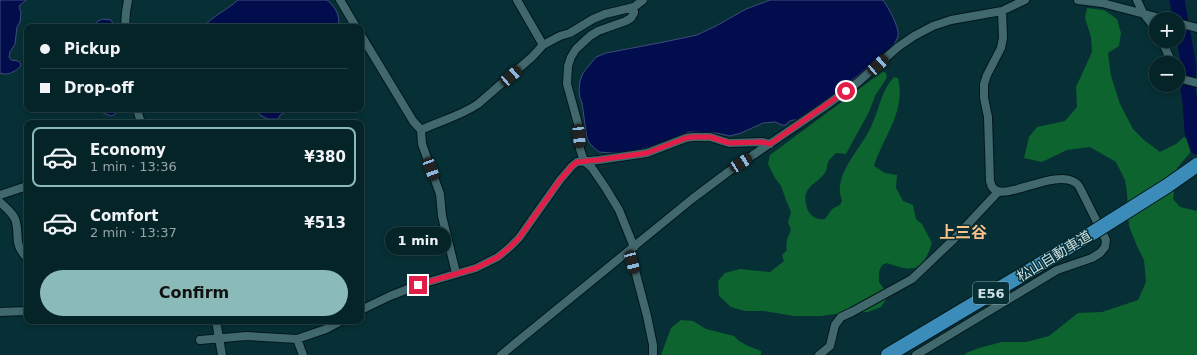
<!DOCTYPE html>
<html lang="en">
<head>
<meta charset="utf-8">
<style>
  :root { --surface:#042428; --page:#0d2c30; --text:#f1f3f6; --muted:#97a4a8; --line:#254145; --accent:#8bbbb9 }
  body { margin:0; font-family:"DejaVu Sans","Noto Sans JP",sans-serif; background:var(--page); color:var(--text); height:100vh; display:flex; flex-direction:column; font-size:15px; white-space:nowrap }
  * { box-sizing:border-box; margin:0 }
  p { font-size:13px; color:var(--muted) }
  .icon { flex:none; width:22px; height:22px; fill:none; stroke:currentColor; stroke-width:2; stroke-linecap:round; stroke-linejoin:round }
  .map { position:relative; flex:1; overflow:hidden }
  .details { position:absolute; left:24px; top:120px; width:340px; height:204px; display:flex; flex-direction:column; background:var(--surface); border-radius:8px; box-shadow:0 2px 6px #0003,0 0 0 1px var(--line) }
  .details>* { flex:none }
  .banner { position:absolute; left:24px; top:24px; width:340px; height:88px; border-radius:8px; box-shadow:0 2px 6px #0003,0 0 0 1px var(--line); display:grid; align-content:center; height:88px; padding:0 16px; background:var(--surface) }
  .tools { position:absolute; left:1149px; top:12px; display:grid; gap:8px }
  .tools a { display:grid; place-items:center; width:36px; height:36px; border-radius:50%; background:var(--surface); box-shadow:0 2px 6px #0003,0 0 0 1px var(--line); font-size:20px }
  .end { position:absolute; width:18px; height:18px; margin:-9px; border:5px solid #e11d48; background:#fff; box-shadow:0 0 0 2px #fff }
  .from { border-radius:50% }
  .bubble { position:absolute; height:28px; border-radius:14px; background:var(--surface); box-shadow:0 2px 6px #0003,0 0 0 1px var(--line); font-size:13px; font-weight:600; line-height:28px; text-align:center }
  .car { position:absolute; width:12px; height:24px; margin:-12px -6px; border-radius:5px; box-shadow:0 0 3px 1px #0007; background:linear-gradient(#222 24%,#8ab4d8 0 40%,#222 0 76%,#8ab4d8 0 86%,#222 0) }
  .banner b { display:flex; align-items:center; gap:14px; height:38px; font-size:15px }
  .banner b+b { border-top:1px solid var(--line) }
  .banner i { width:10px; height:10px; background:var(--text) }
  ul { padding:7px 0 0; list-style:none }
  li { display:flex; align-items:center; gap:12px; height:60px; margin:0 8px 6px; padding:0 8px; border:2px solid transparent; border-radius:8px }
  li div { flex:1 }
  li b { display:block; font-size:15px }
  li em { font-style:normal; font-weight:600 }
  li.selected { border-color:var(--accent) }
  li>.icon { width:36px; height:36px; stroke-width:1.5 }
  .cta { display:flex; gap:8px; margin-top:auto; padding:8px 16px }
  .cta a { flex:1; height:46px; border-radius:24px; background:var(--accent); color:#111; font-size:16px; font-weight:600; line-height:46px; text-align:center }
  .map>svg:first-child { display:block }
  .forest { fill:#0d642e }
  .water { fill:#020d4d; stroke:#3e4c7a }
  .lines { fill:none; stroke-linecap:round; stroke-linejoin:round }
  .river { stroke:#020d4d; stroke-width:15 }
  .street-casing { stroke:#00171b; stroke-width:10 }
  .highway-casing { stroke:#00171b; stroke-width:16 }
  .street { stroke:#41686d; stroke-width:8 }
  .highway { stroke:#3b8cb8; stroke-width:14 }
  .highway-bridge-casing { stroke:#00171b; stroke-width:16; stroke-linecap:butt }
  .highway-bridge { stroke:#3b8cb8; stroke-width:14 }
  .route { stroke:#e11d48; stroke-width:5 }
  .labels { text-anchor:middle; dominant-baseline:central; stroke-width:3; stroke-linejoin:round; paint-order:stroke }
  .shield { fill:#063035; stroke:#90abaf; stroke-width:1 }
  .shield-label { font-size:13px; font-weight:bold; fill:#cbe0e3 }
  .street-label { font-size:14px; fill:#cbe0e3; stroke:#063035 }
  .quarter-label { font-size:16px; font-weight:bold; fill:#fec289; stroke:#063035 }
</style>
</head>
<body>
<div class="map">
<svg width="1197" height="355" viewBox="0 0 1197 355">
  <rect width="100%" height="100%" fill="#063035"/>
  <path class="forest" d="M1087 8 1104 10 1117 19 1121 33 1119 46 1108 53 1111 76 1120 104 1133 129 1144 140 1160 152 1176 144 1184 137 1190 140V153L1177 168 1173 199 1180 207 1197 211V355H965L966 353 979 348 1002 342H1026L1049 336 1078 313 1102 312 1138 300 1146 282 1144 260 1137 246 1129 226 1127 193 1125 180 1116 162 1090 147 1067 150 1042 162 1024 158 1029 137 1037 127 1065 121 1077 107 1076 87 1092 52 1091 37 1085 18Z
    M882 72H885L887 76 886 79 875 96 869 112 847 152 846 154 836 153C834 155 831 158 829 160 827 163 827 168 826 171 819 184 802 185 806 204 807 207 807 210 809 212 813 218 818 220 825 219L832 209 840 205 842 201C839 192 839 186 842 177 848 159 863 144 871 127 879 110 881 91 894 77L898 78C906 112 884 135 874 166L885 173 897 175 896 188 903 201 913 205 916 219 922 224 932 243C923 271 914 273 887 263L882 265 879 272V282L887 293V298L881 307 868 312 844 313 821 316H794L764 311H745L731 307 719 296 718 281 725 273 740 269 770 272 784 261 782 255 787 250C785 242 788 237 791 230L788 222 791 212 786 200 781 186 775 178 768 164 770 155Z
    M681 320 693 321 706 329 734 336 739 341 748 346 761 351V355H661L671 328Z"/>
  <path class="water" d="M0 0H26L19 6 21 13 20 22 17 27 15 44 10 52 9 57 11 60 18 61 21 64 20 67C14 72 7 76 0 73Z
    M238 0H327C335 6 341 17 338 27H203C214 15 227 10 238 0Z
    M770 0H883C888 7 900 28 898 36 895 47 884 54 875 61 850 83 824 102 797 120 791 120 789 120 786 125H782L775 122 763 123 741 133 730 136 716 133 689 132 658 145 643 149 623 153H611L599 152 590 144 587 138 582 103 580 98 579 90 580 81 583 73 596 57 606 53 664 42 697 35 716 26 746 9Z
    M103 19 111 20 115 27H92L98 21Z
    M100 109H119V111L112 116 103 113Z
    M257 109H286V112L280 115 278 119H268L260 115Z"/>
  <g class="lines">
    <path class="river" d="M1177 0 1189 66 1188 89 1190 102 1192 132 1197 147"/>
    <defs>
      <path id="street" d="M340 0 356 27
        M517 0 543 45
        M1078 0 1102 3 1164 19
        M1137 0 1143 13 1156 29
        M1178 23 1197 28
        M125 27 126 12 128 0
        M361 35 413 121 421 130 422 144 440 194 442 216 456 273
        M1162 41 1172 63
        M1178 78 1197 83
        M137 109 141 123
        M421 130C440 121 460 116 478 104L532 57 543 45 560 36 570 33 593 19 605 14 634 7 643 0
        M0 195 27 186
        M0 202C5 207 12 212 15 219 21 236 12 242 27 258
        M634 247 619 210 605 187 592 168 584 161 580 149 578 124 567 84 568 66 571 57 576 49 590 36 598 31 626 21 631 18 634 13V7
        M630 251 647 316 653 345V355
        M361 310 390 296 418 285 476 268 498 257 510 247 519 238 560 180 572 166 577 162 599 160 647 153 686 138 693 137H710L729 143 762 142 770 144
        M0 312 27 311
        M216 321 222 355
        M297 339 303 355
        M200 340 246 336 297 339 326 329 341 321
        M501 355 692 199 728 172 824 107 857 83 898 47 914 36 933 26 951 20 1002 11 1025 0
        M819 355 830 346 835 325 841 317 852 312 912 279 953 240 998 192
        M916 355 1057 270 1092 258 1100 253 1105 247 1106 240 1081 190C1080 188 1078 184 1076 183 1055 168 1007 201 994 189 991 187 991 184 990 181L988 117 984 98V84L987 75 1001 48 1003 38 1002 11"/>
      <path id="highway" d="M888 355 1094 232"/>
    </defs>
    <use href="#street" class="street-casing"/>
    <use href="#highway" class="highway-casing"/>
    <use href="#street" class="street"/>
    <use href="#highway" class="highway"/>
    <defs>
      <path id="highway-bridge" d="M1094 232 1167 186 1197 165"/>
    </defs>
    <use href="#highway-bridge" class="highway-bridge-casing"/>
    <use href="#highway-bridge" class="highway-bridge"/>
  </g>
  <g class="lines">
    <path class="route" d="M418 285 476 268 498 257 510 247 519 238 560 180 572 166 577 162 598 160 647 153 686 138 693 137H710L729 143 762 142 770 144 846 91"/>
  </g>
  <g class="labels">
    <rect class="shield" x="973" y="282" width="36" height="22" rx="3"/>
    <g class="shield-label">
      <text x="991" y="293">E56</text>
    </g>
    <g class="street-label">
      <text transform="translate(1054 256) rotate(-31)">松山自動車道</text>
    </g>
    <g class="quarter-label">
      <text x="963" y="232">上三谷</text>
    </g>
  </g>
</svg>
<div class="tools">
<a>+</a>
<a>−</a>
</div>
<i class="end from" style="left:846px;top:91px"></i>
<i class="end" style="left:418px;top:285px"></i>
<div class="bubble" style="left:385px;top:227px;width:66px">1 min</div>
<i class="car" style="left:878px;top:65px;rotate:48deg"></i>
<i class="car" style="left:511px;top:76px;rotate:49deg"></i>
<i class="car" style="left:579px;top:136px;rotate:175deg"></i>
<i class="car" style="left:741px;top:163px;rotate:57deg"></i>
<i class="car" style="left:431px;top:169px;rotate:160deg"></i>
<i class="car" style="left:632px;top:262px;rotate:165deg"></i>
<div class="banner">
<b><i class="from"></i>Pickup</b>
<b><i></i>Drop-off</b>
</div>
<section class="details">
<ul>
<li class="selected"><svg class="icon" aria-label="car" viewBox="0 0 24 24"><path d="M5 17H2v-5l4-1 3-4h7l3 4 3 1v5h-3M9 17h6M6 11h13"/><circle cx="7" cy="17" r="2"/><circle cx="17" cy="17" r="2"/></svg><div><b>Economy</b><p>1 min · 13:36</p></div><em>¥380</em></li>
<li><svg class="icon" aria-label="car" viewBox="0 0 24 24"><path d="M5 17H2v-5l4-1 3-4h7l3 4 3 1v5h-3M9 17h6M6 11h13"/><circle cx="7" cy="17" r="2"/><circle cx="17" cy="17" r="2"/></svg><div><b>Comfort</b><p>2 min · 13:37</p></div><em>¥513</em></li>
</ul>
<div class="cta"><a>Confirm</a></div>
</section>
</div>
</body>
</html>
